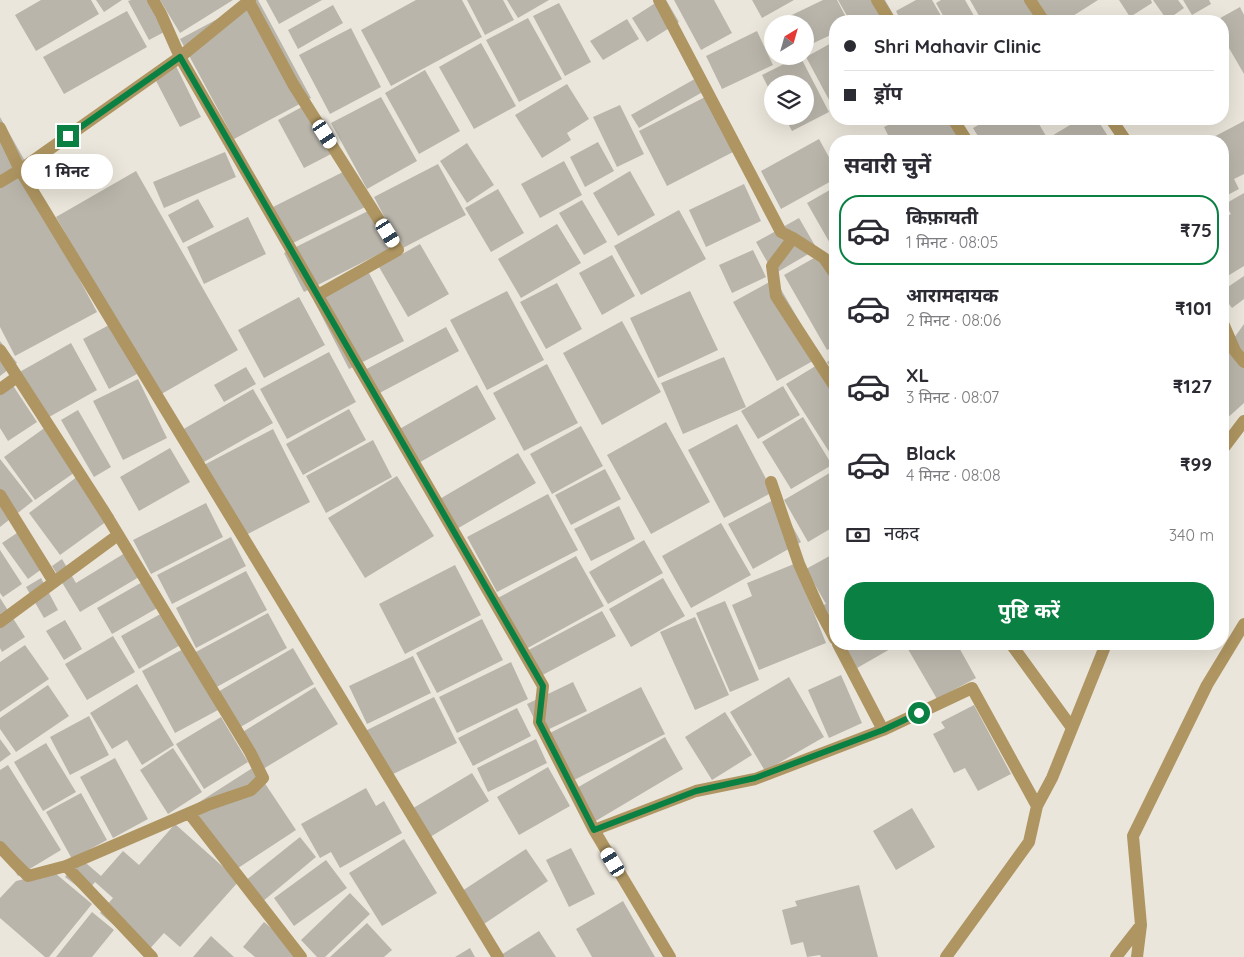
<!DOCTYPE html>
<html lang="hi">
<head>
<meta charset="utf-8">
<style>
  :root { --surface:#fff; --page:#f7f7f7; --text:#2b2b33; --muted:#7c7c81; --line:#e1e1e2; --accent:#0b8043 }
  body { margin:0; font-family:Quicksand,"Noto Sans Devanagari",sans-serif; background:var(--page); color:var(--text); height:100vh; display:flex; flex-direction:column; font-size:19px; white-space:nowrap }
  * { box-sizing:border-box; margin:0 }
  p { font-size:16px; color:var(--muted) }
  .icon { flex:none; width:28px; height:28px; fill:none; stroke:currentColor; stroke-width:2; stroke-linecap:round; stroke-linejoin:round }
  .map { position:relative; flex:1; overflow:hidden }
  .sheet { position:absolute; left:829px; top:135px; width:400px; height:515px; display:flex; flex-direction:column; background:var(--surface); border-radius:20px; box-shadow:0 5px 20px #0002 }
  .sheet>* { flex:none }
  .guide { position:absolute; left:829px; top:15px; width:400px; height:110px; border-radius:20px; box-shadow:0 5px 20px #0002; display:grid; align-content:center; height:110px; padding:0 15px; background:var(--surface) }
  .needle { width:32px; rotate:37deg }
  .buttons { position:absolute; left:764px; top:15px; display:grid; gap:10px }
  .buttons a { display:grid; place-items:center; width:50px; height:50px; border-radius:50%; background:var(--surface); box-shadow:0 5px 20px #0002; font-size:25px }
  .end { position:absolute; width:22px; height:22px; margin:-11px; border:6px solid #0b8043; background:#fff; box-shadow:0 0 0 2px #fff }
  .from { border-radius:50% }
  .bubble { position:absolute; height:35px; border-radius:18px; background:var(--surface); box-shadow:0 5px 20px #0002; font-size:16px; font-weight:700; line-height:35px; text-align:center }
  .car { position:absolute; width:15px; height:30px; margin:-15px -8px; border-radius:6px; box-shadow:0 0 4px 1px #0007; background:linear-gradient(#fff 24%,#345 0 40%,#fff 0 76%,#345 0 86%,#fff 0) }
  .guide b { display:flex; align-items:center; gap:18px; height:48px; font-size:19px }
  .guide b+b { border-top:1px solid var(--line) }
  .guide i { width:12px; height:12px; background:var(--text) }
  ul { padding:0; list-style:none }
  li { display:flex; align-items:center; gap:15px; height:70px; margin:0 10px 8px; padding:0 5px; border:2px solid transparent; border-radius:20px }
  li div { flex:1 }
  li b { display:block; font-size:19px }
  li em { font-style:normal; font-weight:700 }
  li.selected { border-color:var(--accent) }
  li>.icon { width:45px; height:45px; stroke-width:1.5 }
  h2 { padding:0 15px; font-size:22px; line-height:60px }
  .pay { display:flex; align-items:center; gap:12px; height:55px; padding:0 15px; font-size:19px }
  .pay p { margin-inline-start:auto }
  .primary-button { display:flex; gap:10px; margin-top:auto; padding:10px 15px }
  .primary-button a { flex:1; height:58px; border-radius:20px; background:var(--accent); color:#fff; font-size:20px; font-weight:700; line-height:58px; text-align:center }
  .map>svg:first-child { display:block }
  .building { fill:#b9b5ab }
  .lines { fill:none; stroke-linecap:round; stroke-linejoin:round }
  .minor { stroke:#ae9561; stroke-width:12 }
  .route { stroke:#0b8043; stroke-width:6 }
</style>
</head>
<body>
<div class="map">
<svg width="1244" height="957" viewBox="0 0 1244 957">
  <rect width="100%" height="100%" fill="#ebe6db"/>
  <path class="building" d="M41 0H91L99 14 36 51 15 15Z
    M96 0H122L104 12Z
    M131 0H152L168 30 149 40 128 1Z
    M160 0H233L180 33Z
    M253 0H258L311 98 234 139 180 39Z
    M266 0H322L279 24Z
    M416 0H462L482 37 391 86 361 30Z
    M467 0H503L514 20 485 35Z
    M507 0H549L518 18Z
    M660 0H666L679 22 647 42 632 18Z
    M674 0H714L732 33 701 50Z
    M752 0H794L762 18Z
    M823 0H837L848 21H835V33L805 47V24H773Z
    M838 0H885L897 21H850Z
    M916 0H932L944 21H901L896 11Z
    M941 0H965L977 21H946L936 3Z
    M970 0H1032L1040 13 1025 21H982Z
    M1037 0H1098L1065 21H1051Z
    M1119 0H1151L1152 3 1130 17Z
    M1153 0H1178L1184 8 1167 20Z
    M1183 0H1209L1211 4 1192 15Z
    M559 3 591 62 565 76 533 16Z
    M333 5 343 23 298 49 288 30Z
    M1240 7 1244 15V74L1222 36V21H1215Z
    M127 11 147 47 64 94 43 57Z
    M528 18 562 79 519 102 486 40Z
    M627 19 639 39 603 60 590 41Z
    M351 28 381 87 330 114 299 55Z
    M757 31 773 65 722 89 706 56Z
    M835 41V111L806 57Z
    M481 43 516 106 474 129 439 67Z
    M800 56 829 112 792 131 784 116H805V84H772V95L762 75Z
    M175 64 201 117 180 127 153 75Z
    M425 70 460 131 419 154 385 93Z
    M700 76 708 89 639 128 631 115Z
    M567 84 589 119 567 133 571 140 542 158 515 115Z
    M707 96 735 151 667 186 639 131Z
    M381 97 417 161 367 189 331 123Z
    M309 103 335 152 304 168 278 120Z
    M620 105 644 154 617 167 593 117Z
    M0 117 25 161 0 176Z
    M900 119H957L967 141H891L884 127Z
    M989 119H1036L1049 141H981L973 128Z
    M1080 119H1097L1111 141H1053L1050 137Z
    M1244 121V174L1234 179 1239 189 1222 198V141H1206Z
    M819 139 835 168V179L781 209 761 171Z
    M598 142 614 171 585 187 570 157Z
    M467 143 494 185 467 203 440 161Z
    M225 152 236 177 164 208 153 182Z
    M564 161 582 195 540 218 521 184Z
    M438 164 466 215 401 249 374 197Z
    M351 168 369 205 285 247 267 210Z
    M21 171 97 312 15 356 0 327V182Z
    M136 171 238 350 158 396 56 217Z
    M630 171 655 215 618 236 593 193Z
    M744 184 761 221 706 247 689 210Z
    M835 187V252L807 203Z
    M498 189 524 233 491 252 465 208Z
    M1244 193V266L1226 277 1222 272V219L1231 214 1225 204Z
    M198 199 214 227 183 243 168 215Z
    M582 200 607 242 584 255 559 213Z
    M370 210 389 249 304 292 284 253Z
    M679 210 706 259 641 295 614 246Z
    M248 217 266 254 204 284 187 247Z
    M799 218 817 249 774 274 756 242Z
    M557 224 581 263 521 298 498 259Z
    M420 244 449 294 408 317 379 267Z
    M753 250 766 277 732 293 719 265Z
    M821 254 835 279V346L827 350 784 275Z
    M612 255 635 296 602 315 579 273Z
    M369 273 404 341 349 369 314 301Z
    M1244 276V299L1232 308 1222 295V291Z
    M775 279 820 357 777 381 733 302Z
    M557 283 582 329 546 349 520 302Z
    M507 291 544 360 487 390 450 320Z
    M690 291 718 350 658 378 630 318Z
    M299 297 325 345 264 378 238 330Z
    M622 321 661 392 602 425 563 353Z
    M111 324 137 374 109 389 83 339Z
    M1244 324V359L1234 338Z
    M446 327 459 351 372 397 359 373Z
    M0 341 17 363 0 376Z
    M71 343 97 390 42 421 16 374Z
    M1227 348 1244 367V403L1224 421 1222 419V352Z
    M329 352 356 402 287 439 260 389Z
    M835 356V375L827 362Z
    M724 357 746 407 683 434 661 383Z
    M822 362 835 383V461L786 384Z
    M547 364 578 423 524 451 493 393Z
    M246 367 256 384 224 402 214 385Z
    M138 379 167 438 123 460 93 401Z
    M10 381 37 422 8 441 0 428V387Z
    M477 385 496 419 415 465 396 431Z
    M783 386 800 415 758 439 741 411Z
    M253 389 273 423 195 467 175 434Z
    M349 409 366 440 303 475 286 444Z
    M78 410 111 467 94 477 61 420Z
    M803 417 832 465 791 489 762 442Z
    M666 422 710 502 651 534 607 455Z
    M50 424 81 468 35 500 4 457Z
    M737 424 773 492 724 518 688 450Z
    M581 426 603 466 552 494 530 454Z
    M273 429 310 502 240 538 202 466Z
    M373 440 392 477 326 513 306 476Z
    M170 448 190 482 139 511 120 477Z
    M518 453 536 483 455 530 438 500Z
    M0 459 33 501 0 527Z
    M605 469 621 499 571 525 555 495Z
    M833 471 835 474V526L808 542 784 500Z
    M82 473 114 516 60 555 29 513Z
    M397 476 434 536 365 578 328 518Z
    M548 494 578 550 497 592 467 537Z
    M777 498 801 542 753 569 728 524Z
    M206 503 223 537 151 574 133 540Z
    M619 506 635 539 591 561 574 529Z
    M721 523 751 575 691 608 662 556Z
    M20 531 46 566 28 579 2 543Z
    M231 537 246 566 172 604 157 575Z
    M644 540 663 573 608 604 589 572Z
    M0 550 22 584 3 597 0 593Z
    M125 553 139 577 80 612 52 566 62 559 76 583Z
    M835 553V630L821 606 826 604 806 569Z
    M576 556 604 606 524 650 496 599Z
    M794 564 826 643 759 670 732 605 752 596 747 583Z
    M455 565 481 615 405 654 379 604Z
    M246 571 267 610 196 648 176 608Z
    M151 577 166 603 112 634 97 608Z
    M41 578 58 610 44 618 26 587Z
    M663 578 685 616 631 647 609 609Z
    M0 598 25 637 2 652 0 648Z
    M725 601 759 680 730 692 696 613Z
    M602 611 616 636 535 679 521 654Z
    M164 612 182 644 139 669 121 636Z
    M268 613 287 648 213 689 194 653Z
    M695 617 729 695 695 710 660 632Z
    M482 619 503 660 437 693 416 653Z
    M65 620 82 649 64 660 46 631Z
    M113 636 135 672 87 700 65 664Z
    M843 644H899L857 668Z
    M905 644H957L976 678 937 699Z
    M25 645 49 679 0 712V662Z
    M185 648 218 710 175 733 142 671Z
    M293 648 314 684 237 729 216 693Z
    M413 656 431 693 367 724 349 686Z
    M511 662 528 699 457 733 439 697Z
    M841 675 862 723 829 738 808 690Z
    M789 677 824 737 765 771 730 712Z
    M573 682 587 711 541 733 527 704Z
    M137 684 174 745 142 765 127 740 112 749 90 713Z
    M48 685 69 716 16 752 0 729V718Z
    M315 687 338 724 263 769 241 733Z
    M641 687 665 734 574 780 550 733Z
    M434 697 457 743 385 778 363 732Z
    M974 705 1011 774 978 791 965 768 954 773 933 734 945 728 941 722Z
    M517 708 531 736 473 766 458 738Z
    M725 712 752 755 712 780 685 737Z
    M89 716 109 755 70 775 50 737Z
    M221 717 248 762 204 789 176 744Z
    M665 737 683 769 594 822 575 789Z
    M0 739 11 754 0 762Z
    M536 739 547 763 488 792 477 768Z
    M46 743 76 792 43 811 14 762Z
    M173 748 202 792 168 814 140 770Z
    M115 758 148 819 113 838 80 777Z
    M8 765 61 850 18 876 0 848V770Z
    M254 767 296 830 232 872 190 808Z
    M548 767 570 806 519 835 497 797Z
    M472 773 489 801 422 842 405 813Z
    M366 788 376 806 384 801 402 833 340 868 331 852 320 858 301 824Z
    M81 793 107 840 72 859 46 812Z
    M912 808 935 847 896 870 873 831Z
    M175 824 239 881 180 947 164 933 146 953 100 913 113 898 95 882 86 893 65 877 80 858 101 876 123 851 139 865Z
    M300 837 316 857 262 902 245 881Z
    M404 839 437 893 382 926 349 873Z
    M571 848 595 894 569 907 546 860Z
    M526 849 548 881 481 926 459 893Z
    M326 860 347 888 294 926 274 898Z
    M49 868 92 904 49 957H45L0 918V898L16 881 42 875Z
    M859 885 878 957H821L820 955 807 957 803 942 791 945 782 910 797 906 795 901Z
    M350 893 370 914 325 957H317L301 940Z
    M623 901 655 957H592L576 929Z
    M92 912 114 930 92 957H56Z
    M264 922 306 957H255L243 947Z
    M367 923 392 950 384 957H330Z
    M539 931 556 957H502L501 955Z
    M211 936 234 957H193Z
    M470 948 475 957H455Z"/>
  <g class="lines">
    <path class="minor" d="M153 0 161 14 180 57 543 686 539 722 594 830
      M248 0 293 84 398 250 318 295
      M659 0 781 232 793 238 824 258 835 274
      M877 0 890 21
      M1030 0 1044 21
      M953 119 967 141
      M1111 119 1126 141
      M0 128 20 170 498 957
      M0 182 20 170 180 57 250 0
      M793 238 772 266 776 296 835 387
      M1222 321 1235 351 1244 362
      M0 350 105 513 250 752 263 778 251 790 210 804 66 866 28 876 14 862 0 847
      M0 389 17 377
      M1222 450 1244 421
      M771 482 799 564 820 611 835 639
      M0 495 54 582
      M0 622 118 535
      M838 644 883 730
      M1011 644 1072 728
      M189 813 301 957
      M66 866 152 957
      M670 957 594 830 696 791 755 779 883 730 972 688 1037 806 1052 778 1106 644
      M946 957 1029 842 1037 806
      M1116 957 1141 925
      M1137 957 1141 925 1133 836 1207 685 1244 624"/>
  </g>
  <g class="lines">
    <path class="route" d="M68 136 180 57 543 686 539 722 594 830 696 791 755 778 883 730 919 713"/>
  </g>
</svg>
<div class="buttons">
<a><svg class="needle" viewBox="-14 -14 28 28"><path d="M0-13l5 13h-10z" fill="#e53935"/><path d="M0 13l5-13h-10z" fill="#7c7c81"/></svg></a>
<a><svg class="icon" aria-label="layers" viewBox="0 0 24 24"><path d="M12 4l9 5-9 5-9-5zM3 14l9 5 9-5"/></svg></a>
</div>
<i class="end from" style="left:919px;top:713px"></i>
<i class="end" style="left:68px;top:136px"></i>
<div class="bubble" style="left:21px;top:154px;width:92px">1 मिनट</div>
<i class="car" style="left:325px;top:134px;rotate:147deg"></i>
<i class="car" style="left:388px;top:233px;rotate:148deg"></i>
<i class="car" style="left:613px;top:862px;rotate:329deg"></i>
<div class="guide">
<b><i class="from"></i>Shri Mahavir Clinic</b>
<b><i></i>ड्रॉप</b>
</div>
<section class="sheet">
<h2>सवारी चुनें</h2>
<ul>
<li class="selected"><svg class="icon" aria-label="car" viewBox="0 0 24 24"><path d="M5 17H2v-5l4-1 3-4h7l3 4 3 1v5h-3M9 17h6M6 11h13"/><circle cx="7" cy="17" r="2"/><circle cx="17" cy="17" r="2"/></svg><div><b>किफ़ायती</b><p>1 मिनट · 08:05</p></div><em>₹75</em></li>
<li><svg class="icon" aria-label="car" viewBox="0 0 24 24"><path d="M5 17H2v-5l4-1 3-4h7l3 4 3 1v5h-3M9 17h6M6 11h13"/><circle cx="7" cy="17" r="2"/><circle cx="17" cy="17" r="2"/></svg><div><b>आरामदायक</b><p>2 मिनट · 08:06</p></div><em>₹101</em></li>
<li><svg class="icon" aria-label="car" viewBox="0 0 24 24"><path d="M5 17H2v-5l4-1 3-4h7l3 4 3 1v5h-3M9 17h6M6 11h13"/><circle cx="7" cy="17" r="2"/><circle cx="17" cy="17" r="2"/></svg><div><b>XL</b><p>3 मिनट · 08:07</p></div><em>₹127</em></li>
<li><svg class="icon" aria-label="car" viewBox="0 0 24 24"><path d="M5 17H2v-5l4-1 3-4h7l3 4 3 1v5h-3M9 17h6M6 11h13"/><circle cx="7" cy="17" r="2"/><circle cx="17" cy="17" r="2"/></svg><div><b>Black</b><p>4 मिनट · 08:08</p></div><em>₹99</em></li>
</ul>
<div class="pay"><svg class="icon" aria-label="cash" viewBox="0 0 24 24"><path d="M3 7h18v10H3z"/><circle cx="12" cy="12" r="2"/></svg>नकद<p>340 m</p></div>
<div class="primary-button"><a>पुष्टि करें</a></div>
</section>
</div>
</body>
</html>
